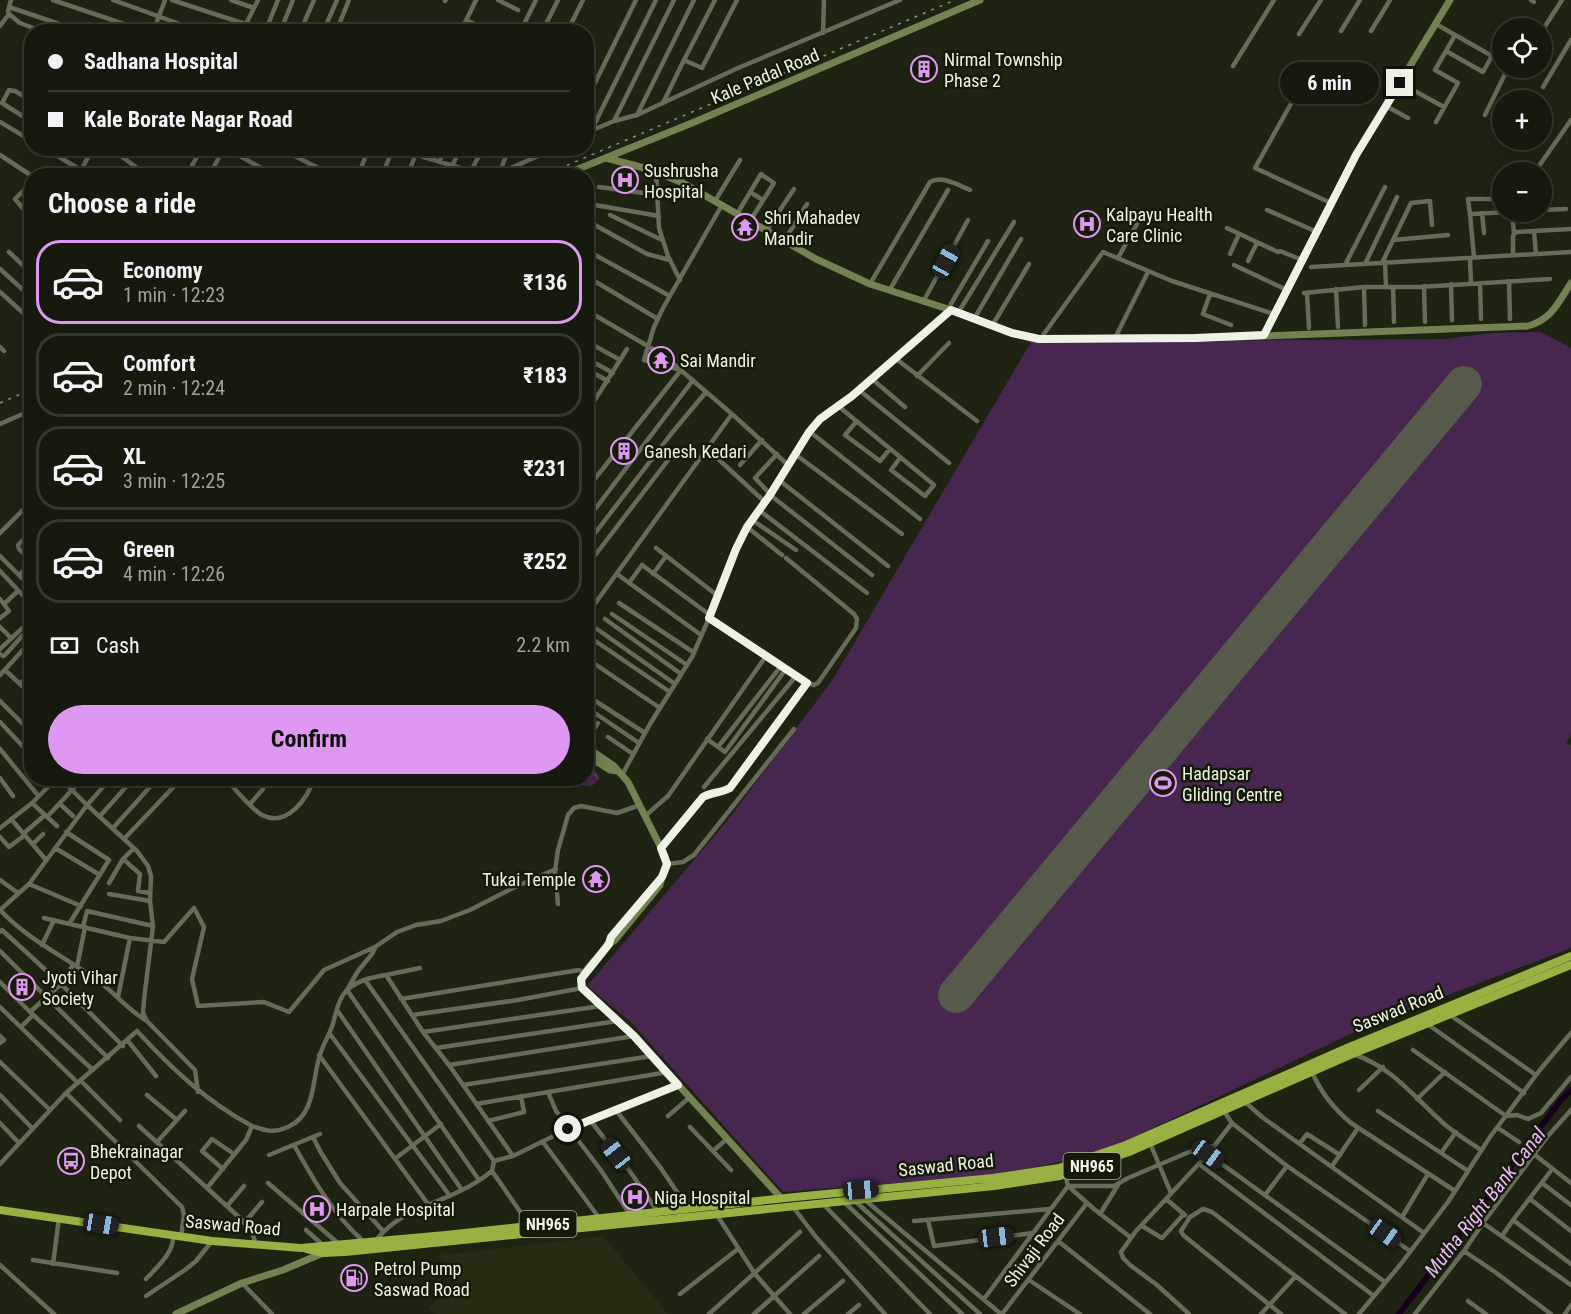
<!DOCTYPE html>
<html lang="en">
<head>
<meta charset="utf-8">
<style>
  :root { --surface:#161a0e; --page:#1f2317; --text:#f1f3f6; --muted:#9ea19e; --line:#35382e; --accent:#de98f2 }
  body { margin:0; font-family:"Roboto Condensed",sans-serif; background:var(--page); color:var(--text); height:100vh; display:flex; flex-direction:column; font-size:22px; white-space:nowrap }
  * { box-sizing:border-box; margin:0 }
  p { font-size:20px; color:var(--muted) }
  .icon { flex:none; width:33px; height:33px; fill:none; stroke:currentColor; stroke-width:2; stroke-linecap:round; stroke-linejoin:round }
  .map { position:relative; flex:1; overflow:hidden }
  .side { position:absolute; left:24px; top:168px; width:570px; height:618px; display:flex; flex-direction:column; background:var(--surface); border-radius:24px; box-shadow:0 3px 15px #0003,0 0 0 2px var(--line) }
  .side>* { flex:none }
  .banner { position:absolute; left:24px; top:24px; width:570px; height:132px; border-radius:24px; box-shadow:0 3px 15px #0003,0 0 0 2px var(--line); display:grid; align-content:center; height:132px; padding:0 24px; background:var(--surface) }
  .buttons { position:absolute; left:1492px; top:18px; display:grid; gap:12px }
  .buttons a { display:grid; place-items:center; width:60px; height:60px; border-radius:50%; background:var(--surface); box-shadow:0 3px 15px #0003,0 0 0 2px var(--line); font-size:30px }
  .end { position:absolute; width:27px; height:27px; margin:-14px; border:8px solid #eef2e6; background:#111; box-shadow:0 0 0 3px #111 }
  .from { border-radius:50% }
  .bubble { position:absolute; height:42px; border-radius:21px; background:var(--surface); box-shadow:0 3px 15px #0003,0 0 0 2px var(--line); font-size:20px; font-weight:700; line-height:42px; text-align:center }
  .car { position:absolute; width:18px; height:36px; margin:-18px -9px; border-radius:8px; box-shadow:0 0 4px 2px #0007; background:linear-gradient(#222 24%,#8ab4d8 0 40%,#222 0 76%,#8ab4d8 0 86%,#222 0) }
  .banner b { display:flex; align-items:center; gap:21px; height:57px; font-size:22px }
  .banner b+b { border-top:2px solid var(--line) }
  .banner i { width:15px; height:15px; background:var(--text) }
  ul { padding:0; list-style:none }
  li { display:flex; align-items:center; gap:18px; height:84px; margin:0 12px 9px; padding:0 12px; border:3px solid var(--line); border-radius:24px }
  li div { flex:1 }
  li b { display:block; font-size:22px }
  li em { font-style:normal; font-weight:700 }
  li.selected { border-color:var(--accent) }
  li>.icon { width:54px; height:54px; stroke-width:1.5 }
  h2 { padding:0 24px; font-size:27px; line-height:72px }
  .pay { display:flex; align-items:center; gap:15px; height:66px; padding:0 24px; font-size:22px }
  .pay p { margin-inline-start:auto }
  .action { display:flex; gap:12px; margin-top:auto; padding:12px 24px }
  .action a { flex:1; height:69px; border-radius:36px; background:var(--accent); color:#111; font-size:24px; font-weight:700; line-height:69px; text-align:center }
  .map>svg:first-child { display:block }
  .built { fill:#262c14 }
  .forest { fill:url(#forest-crowns) }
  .garden { fill:#472650 }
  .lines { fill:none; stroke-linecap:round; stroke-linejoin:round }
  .canal { stroke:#15001d; stroke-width:6 }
  .runway { stroke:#555a4a; stroke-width:36 }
  .street { stroke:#666c58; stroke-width:4.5 }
  .secondary { stroke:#758152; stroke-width:7 }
  .highway { stroke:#99b143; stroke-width:8 }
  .rail { stroke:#8c9183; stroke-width:1.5; stroke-dasharray:3 6; stroke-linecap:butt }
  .route { stroke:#eef2e6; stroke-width:8 }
  .labels { text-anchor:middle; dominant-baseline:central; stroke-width:5; stroke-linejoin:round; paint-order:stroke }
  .shield { fill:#151a09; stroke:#adb1a4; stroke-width:1.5 }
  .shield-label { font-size:16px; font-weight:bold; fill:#eef2e6 }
  .poi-label { font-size:18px; fill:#eef2e6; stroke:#151a09; text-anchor:start }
  .street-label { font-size:18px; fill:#eef2e6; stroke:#151a09 }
  .water-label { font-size:20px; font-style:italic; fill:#edb6fe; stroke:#151a09 }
</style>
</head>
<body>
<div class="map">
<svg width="1571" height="1314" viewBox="0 0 1571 1314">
  <defs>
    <pattern id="forest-crowns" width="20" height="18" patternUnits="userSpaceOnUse" patternTransform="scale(1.5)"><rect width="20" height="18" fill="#472650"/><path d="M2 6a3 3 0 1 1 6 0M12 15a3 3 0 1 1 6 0" fill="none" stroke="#624669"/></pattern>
  </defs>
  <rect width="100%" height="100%" fill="#1e2312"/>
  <path class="built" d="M603 1236 668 1314H436L429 1308 462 1274 436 1256Z"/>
  <path class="forest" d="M589 760 600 778 592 786 581 785 571 781V779L586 778 587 765Z"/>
  <path class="garden" d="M1541 332 1571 348V735L1566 743 1571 745V948L1367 1026 1124 1142 1074 1159 998 1175 783 1192 630 1021 587 986 727 821 833 679 1031 342 1445 339 1492 333Z"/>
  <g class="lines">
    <path class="canal" d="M1399 1314 1561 1100 1571 1090"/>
    <path class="runway" d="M956 995 1464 384"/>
    <path class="street" d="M53 0 148 32
      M113 0 202 32
      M172 0 245 24
      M231 0 254 8
      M498 0 518 10
      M694 0 637 115 738 68 900 0
      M715 0 684 60 702 68 737 0
      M1531 0 1534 2
      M445 1 446 0
      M9 7 83 32
      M9 14 20 23 44 32
      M466 20 493 32
      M1436 24 1492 56 1483 72 1446 51 1455 35
      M0 26 9 14 8 11 11 0
      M461 31 476 0
      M1341 31 1360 0
      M1371 31 1390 0
      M1542 31 1562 0
      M153 32 165 0
      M242 32 258 0
      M265 32 278 0
      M280 32 293 0
      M300 32 314 0
      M323 32 337 0
      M336 32 349 0
      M520 32 536 0
      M542 32 558 0
      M567 32 583 0
      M823 33 824 0
      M1299 34 1321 0
      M1233 66 1274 0
      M1400 83 1444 107
      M1543 87 1571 40
      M1297 93 1255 168 1331 203
      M32 101 15 91 9 90 2 103 32 122
      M586 101 636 0
      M663 103 684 60
      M1386 106 1408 118
      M637 115 614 121 674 0
      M1485 115 1508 68
      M614 121 595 129 594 125 656 0
      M0 122 32 141
      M1436 122 1458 83 1435 70 1446 51
      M586 133 595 129
      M44 148 81 170
      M75 148 88 157
      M110 148 148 176
      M279 148 334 176
      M394 148 487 176
      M236 154 276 176
      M0 155 32 176
      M439 162 446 148
      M452 166 461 148
      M1539 166 1571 120
      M471 171 483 148
      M656 171 659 228 668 256 680 280
      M359 173 369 148
      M499 174 509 148
      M223 175 224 176
      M78 176 93 148
      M186 176 202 148
      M209 176 224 148
      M382 176 393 148
      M407 176 416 154
      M493 176 556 148
      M32 185 26 188 15 199 32 219
      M599 187 658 195
      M750 192 763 200
      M715 201 740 160
      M595 205 659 216
      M1267 210 1317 232
      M1542 210 1566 209
      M1512 212 1514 234
      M1482 213 1484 233
      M737 214 761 174 774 183 750 221
      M1470 214 1468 199H1503
      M610 215 662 240
      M586 220 647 254 670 260
      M1227 228 1278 252 1280 251 1302 260
      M766 231 794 189
      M1534 231 1536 254
      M1393 240 1448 235
      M784 241 807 204
      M586 250 670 296
      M9 252 32 274
      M1230 254 1239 234
      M1513 255V236L1516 232 1571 229
      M1474 257 1470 214 1511 212
      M1118 258 1138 222
      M1470 258 1471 283
      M1248 261 1257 243
      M1385 262 1386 287
      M1382 263 1411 203 1430 201 1432 225
      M1365 264 1397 197
      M1234 265 1287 290
      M1345 265 1385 187
      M1311 267 1571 252
      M0 269 32 298
      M586 276 658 319
      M1509 281 1510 319
      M1480 283 1481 319
      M870 284 930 182C942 175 958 185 970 190
      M1451 284 1452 320
      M1424 286 1425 322
      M1364 287 1365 325
      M1393 287 1394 322
      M1336 289 1338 327
      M889 291 948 190
      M0 292 32 321
      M1304 293 1364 287H1419L1550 279
      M1307 293 1309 328
      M1210 294 1203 314 1231 325
      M923 302 968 220
      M948 309 988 241
      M586 310 663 355 732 414 788 465
      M958 313 1014 222
      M974 319 1021 239
      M992 326 1029 264
      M1041 338 1103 252 1172 281 1274 314
      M1115 338 1148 272
      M586 341 620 360
      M0 347 4 351
      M586 358 613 373
      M895 358 977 421
      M586 369 608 381
      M917 376 949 343
      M872 379 905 407
      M859 390 949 463
      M837 405 934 485 925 496 891 470 900 458
      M586 414 627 349
      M856 422 845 435 880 461 889 450
      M0 424 32 410
      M809 431 920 519
      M777 454 755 478 774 498 872 575
      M795 454 902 534
      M716 457 765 502
      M740 465 762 440
      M779 480 888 566
      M586 490 681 370 644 360 654 327 663 308 722 205
      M759 510 867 593
      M752 520 796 550
      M586 521 693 380
      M747 527 782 555
      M0 533 32 501
      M586 545 671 434 706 392
      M656 548 718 596
      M0 556 32 588
      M586 567 672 455
      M0 571 32 605
      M617 574 701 635
      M653 574 666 556
      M19 575 30 564V560L19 549 18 545 32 531
      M629 583 642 565 710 615
      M0 599 9 611 0 618
      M5 603 18 591
      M619 603 693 652
      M612 614 687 665
      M586 616 732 414
      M709 618 807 683 814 685 818 683 856 628 857 619 854 614 786 558
      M605 619 681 674
      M0 627 11 638
      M597 629 675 684
      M591 638 670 692
      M0 649 32 619
      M0 654 3 656 5 655 32 625
      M586 658 660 708
      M5 670 20 684
      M32 671 20 684 32 696
      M0 675 32 640
      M586 695 645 733
      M0 701 32 733
      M586 707 639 743
      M0 722 32 756
      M608 737 633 754
      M707 739 725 752 786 669
      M586 741 598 723
      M718 747 781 666
      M0 749 36 793
      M622 775 650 724 692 657 717 600 736 549 747 527 770 495 809 431 820 419 852 396 951 310
      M0 778 13 796
      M63 778 66 784 87 805 137 851 148 866 151 876 150 901 153 926 144 1000 143 1013 147 1021
      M225 778C235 789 250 808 262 815 287 828 308 798 314 778
      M704 787 796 676
      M34 801 56 779
      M60 804 73 816
      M250 804 263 789V785L256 778
      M100 816 134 778
      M645 816 668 796 766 656
      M47 817 83 778
      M11 819 46 860
      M0 828 32 803 57 826
      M113 828 158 778
      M66 832 109 860 69 924
      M24 833 45 815
      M0 837 9 847 25 835
      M124 839 182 778
      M33 844 43 834
      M55 848 100 875
      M661 848 703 797C712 792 721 793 730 788L807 683
      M123 859 140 874 138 891 150 893
      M667 864 683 862 694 855 794 729
      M0 880 18 893
      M109 883 123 859 134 848
      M29 884 81 906
      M109 894 150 901
      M558 904 555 871 558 850 568 815 574 808 581 806 617 813 640 805
      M0 910C28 940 64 956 97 980 115 993 128 1010 147 1021L195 1070 198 1092
      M0 910 29 884 87 805 111 778
      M44 918 130 938 164 942 194 908 204 927 192 979 198 1006 264 1002 289 1012 324 970 375 947 397 932 416 925 441 921 470 910 515 887 556 869
      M83 927 87 911 153 926
      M0 932 2 930 61 984 30 1012 93 1070
      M42 945 54 920
      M375 948 372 954 358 971 347 990 479 1180
      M0 951 108 1058
      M73 965 61 984 123 1046
      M77 967 85 927
      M386 975 420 968
      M365 980 494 1161
      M0 982 30 1012
      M118 997 130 938
      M401 999 579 970 584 972
      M0 1007 78 1083
      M337 1010 462 1190
      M412 1015 518 1000 582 988
      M1450 1015 1536 1075
      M1426 1023 1524 1093
      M21 1027 33 1015
      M423 1032 601 1006
      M330 1034 450 1196
      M0 1036 4 1040 0 1043
      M128 1041 156 1076
      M436 1048 618 1021
      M1413 1050 1506 1116 1517 1115 1528 1119 1541 1113 1571 1077
      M1353 1054C1392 1067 1413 1096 1442 1122 1454 1133 1468 1141 1481 1150
      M319 1055 428 1204
      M0 1062 50 1110
      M449 1065 634 1036
      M1312 1072C1321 1093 1333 1108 1351 1123L1455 1191
      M81 1081 120 1120
      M463 1085 652 1056
      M1359 1090 1383 1067
      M548 1092 556 1111 600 1169 631 1216
      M66 1093 182 1207 184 1215 181 1237
      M0 1095 33 1129
      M147 1095 177 1120
      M1417 1099 1445 1072
      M1245 1102 1262 1117 1424 1233
      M476 1104 668 1072
      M615 1109 660 1167 688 1208
      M1378 1111 1468 1171
      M668 1116 690 1097
      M590 1120 629 1170 658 1212
      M488 1121 524 1112 521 1096
      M0 1123 19 1143
      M1232 1123 1287 1166 1410 1251
      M139 1126 241 1219 253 1235 256 1245
      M252 1126C266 1131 274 1133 288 1127 315 1115 312 1083 319 1058 322 1046 329 1036 333 1024 336 1012 339 998 347 990 358 980 373 977 386 975L423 1032 449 1065 513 1156
      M690 1127 731 1170
      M1498 1128 1519 1142
      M313 1137 320 1151 340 1183 383 1231
      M157 1142 185 1111
      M543 1142 600 1219
      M1150 1143 1171 1193
      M1300 1143 1307 1134 1340 1155
      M294 1145C314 1181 333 1214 364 1242
      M713 1151 727 1139
      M1441 1153 1456 1132
      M1208 1154 1385 1282
      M269 1155 320 1134
      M1535 1155 1571 1183
      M396 1158 441 1124
      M0 1164 66 1093 137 1031C172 1069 207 1102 252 1126L246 1140 207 1188
      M1199 1164 1374 1296
      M1332 1166 1358 1128
      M223 1169 202 1151 212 1139 231 1152
      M492 1171 530 1226
      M1065 1174 1068 1186 1094 1209 1130 1237
      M268 1183 339 1244
      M1542 1183 1571 1205
      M1265 1195 1287 1166
      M1166 1199 1185 1215
      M1530 1199 1571 1231
      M865 1200 1001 1314
      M855 1201 980 1314
      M844 1202 962 1314
      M823 1204 930 1314
      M227 1206 244 1186
      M793 1207 816 1237 885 1314
      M1100 1214 1118 1185
      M717 1215 755 1274 790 1314
      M1402 1217 1428 1174
      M928 1220 934 1246 1033 1233
      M1513 1220 1550 1172
      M914 1221 1050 1209
      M244 1223 262 1202
      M1483 1223 1571 1285
      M1142 1226 1162 1238 1184 1214
      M306 1230 323 1245
      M1502 1236 1513 1220 1571 1264
      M376 1240C400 1211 428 1207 460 1191 471 1186 482 1179 492 1171L494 1161 513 1156 568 1129 678 1085
      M1058 1241 1150 1314
      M1464 1251 1495 1272 1551 1314
      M33 1260 117 1273
      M53 1264 59 1218
      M0 1265 54 1314
      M146 1279C157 1267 174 1253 173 1236
      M1029 1280 1080 1314
      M242 1283 272 1314
      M680 1294 738 1249
      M146 1296 185 1270 196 1261 212 1241
      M984 1299 1068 1186H1114L1128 1178 1189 1152 1214 1146
      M1468 1301 1486 1314
      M709 1314 800 1232
      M754 1314 819 1256
      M804 1314 843 1281
      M848 1314 859 1305
      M1002 1314 1087 1203
      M1189 1314 1157 1285 1130 1265 1123 1258 1121 1252 1136 1231 1208 1154 1232 1123 1223 1110
      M1261 1314 1295 1277
      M1281 1314 1183 1235 1181 1231 1190 1217 1203 1209 1212 1212 1345 1314
      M1359 1314 1400 1265 1448 1202 1490 1137 1539 1071 1571 1033
      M1415 1314 1464 1251 1483 1223 1547 1137 1571 1110
      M1565 1314 1571 1305"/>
    <path class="secondary" d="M606 158 652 170 683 183 816 259 870 284 951 310 1012 333 1039 339 1238 337 1528 326C1552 319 1558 303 1571 283
      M561 176 692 123 980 0
      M1264 335 1356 155 1450 0
      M586 747 614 766 628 782 665 856 667 866 662 877 611 937C605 956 581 966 581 986L634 1036 781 1198
      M586 755 610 770 617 771
      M609 944 615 940 660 885 662 877
      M176 1314 242 1283 283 1270 323 1253"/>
    <path class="highway" d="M0 1210 212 1241 301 1248 446 1235 795 1197 993 1178 1059 1168 1126 1145 1347 1048 1571 956
      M307 1249 323 1253 345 1252 994 1186 1060 1176 1129 1152 1350 1055 1571 965"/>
    <path class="rail" d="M529 176 548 167
      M542 176 955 0
      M0 403 32 389"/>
  </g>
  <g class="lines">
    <path class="route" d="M568 1129 678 1085 634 1036 582 988 581 979 609 944 611 937 662 877 667 864 661 848 703 797C712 792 721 793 730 788L807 683 709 618 736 549 747 527 770 495 809 432 820 419 852 396 951 310 1012 333 1039 339 1196 338 1264 335 1356 155 1400 83"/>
  </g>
  <defs>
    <symbol id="building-ring" viewBox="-11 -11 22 22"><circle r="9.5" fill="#151a09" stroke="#de98f2" stroke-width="1.5"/><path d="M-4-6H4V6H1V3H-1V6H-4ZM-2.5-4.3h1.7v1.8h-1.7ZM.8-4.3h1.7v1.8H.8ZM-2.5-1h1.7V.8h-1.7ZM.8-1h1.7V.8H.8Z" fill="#de98f2"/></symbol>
    <symbol id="hospital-ring" viewBox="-11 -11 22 22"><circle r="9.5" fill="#151a09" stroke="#de98f2" stroke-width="1.5"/><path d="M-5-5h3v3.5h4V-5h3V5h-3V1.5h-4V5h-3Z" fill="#de98f2"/></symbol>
    <symbol id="temple-ring" viewBox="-11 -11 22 22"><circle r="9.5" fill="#151a09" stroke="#de98f2" stroke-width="1.5"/><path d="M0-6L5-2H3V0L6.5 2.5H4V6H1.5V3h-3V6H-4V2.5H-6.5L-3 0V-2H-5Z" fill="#de98f2"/></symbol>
    <symbol id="stadium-ring" viewBox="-11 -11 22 22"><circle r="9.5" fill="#151a09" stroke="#de98f2" stroke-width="1.5"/><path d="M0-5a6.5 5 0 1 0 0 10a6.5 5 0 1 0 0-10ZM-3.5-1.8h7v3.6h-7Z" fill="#de98f2"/></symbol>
    <symbol id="bus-ring" viewBox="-11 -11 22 22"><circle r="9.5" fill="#151a09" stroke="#de98f2" stroke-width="1.5"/><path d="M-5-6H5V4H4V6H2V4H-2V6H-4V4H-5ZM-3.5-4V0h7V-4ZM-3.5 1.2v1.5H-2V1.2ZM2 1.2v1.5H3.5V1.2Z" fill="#de98f2"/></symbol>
    <symbol id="fuel-ring" viewBox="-11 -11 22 22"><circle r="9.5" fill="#151a09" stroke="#de98f2" stroke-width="1.5"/><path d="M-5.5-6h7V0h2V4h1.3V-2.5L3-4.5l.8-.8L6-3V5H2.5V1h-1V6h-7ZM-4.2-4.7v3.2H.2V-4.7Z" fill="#de98f2"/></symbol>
  </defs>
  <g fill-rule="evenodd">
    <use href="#building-ring" x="909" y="54" width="30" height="30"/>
    <use href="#hospital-ring" x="610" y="165" width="30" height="30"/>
    <use href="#hospital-ring" x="1072" y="209" width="30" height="30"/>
    <use href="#temple-ring" x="730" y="212" width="30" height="30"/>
    <use href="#temple-ring" x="646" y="345" width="30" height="30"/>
    <use href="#building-ring" x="609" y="436" width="30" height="30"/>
    <use href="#stadium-ring" x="1148" y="768" width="30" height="30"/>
    <use href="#temple-ring" x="581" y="864" width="30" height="30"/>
    <use href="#building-ring" x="7" y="972" width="30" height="30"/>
    <use href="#bus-ring" x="56" y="1146" width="30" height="30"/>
    <use href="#hospital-ring" x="620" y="1182" width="30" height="30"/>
    <use href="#hospital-ring" x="302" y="1194" width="30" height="30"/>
    <use href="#fuel-ring" x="339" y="1263" width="30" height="30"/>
  </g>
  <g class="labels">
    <g class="shield">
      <rect x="1063.5" y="1153" width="57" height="26" rx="4.5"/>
      <rect x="519.5" y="1211" width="57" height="26" rx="4.5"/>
    </g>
    <g class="shield-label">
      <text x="1092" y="1166">NH965</text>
      <text x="548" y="1224">NH965</text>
    </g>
    <g class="poi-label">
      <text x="944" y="59">Nirmal Township<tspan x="944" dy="21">Phase 2</tspan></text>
      <text x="644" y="170">Sushrusha<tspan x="644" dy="21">Hospital</tspan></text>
      <text x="1106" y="214">Kalpayu Health<tspan x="1106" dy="21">Care Clinic</tspan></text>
      <text x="764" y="217">Shri Mahadev<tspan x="764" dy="21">Mandir</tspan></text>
      <text x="680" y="360">Sai Mandir</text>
      <text x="644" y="451">Ganesh Kedari</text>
      <text x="1182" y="773">Hadapsar<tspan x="1182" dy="21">Gliding Centre</tspan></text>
      <text x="576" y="879" text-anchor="end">Tukai Temple</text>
      <text x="42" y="977">Jyoti Vihar<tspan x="42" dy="21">Society</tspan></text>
      <text x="90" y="1151">Bhekrainagar<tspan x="90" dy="21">Depot</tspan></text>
      <text x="654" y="1197">Niga Hospital</text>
      <text x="336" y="1209">Harpale Hospital</text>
      <text x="374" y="1268">Petrol Pump<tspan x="374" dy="21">Saswad Road</tspan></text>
    </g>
    <g class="street-label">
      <text transform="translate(765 76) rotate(-23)">Kale Padal Road</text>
      <text transform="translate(1398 1009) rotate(-22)">Saswad Road</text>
      <text transform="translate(946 1165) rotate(-6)">Saswad Road</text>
      <text transform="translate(233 1225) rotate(5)">Saswad Road</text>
      <text transform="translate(1034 1250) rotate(-53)">Shivaji Road</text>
    </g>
    <g class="water-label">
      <text transform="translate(1485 1202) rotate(-52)">Mutha Right Bank Canal</text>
    </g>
  </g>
</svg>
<div class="buttons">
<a><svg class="icon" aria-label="locate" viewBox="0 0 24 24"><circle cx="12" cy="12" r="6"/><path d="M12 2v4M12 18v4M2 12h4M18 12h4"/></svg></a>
<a>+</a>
<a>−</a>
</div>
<i class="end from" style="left:568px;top:1129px"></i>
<i class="end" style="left:1400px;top:83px"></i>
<div class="bubble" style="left:1280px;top:62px;width:99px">6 min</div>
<i class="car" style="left:946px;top:261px;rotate:29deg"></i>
<i class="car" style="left:616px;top:1154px;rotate:322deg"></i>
<i class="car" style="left:1208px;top:1154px;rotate:126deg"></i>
<i class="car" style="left:861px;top:1190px;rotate:85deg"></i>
<i class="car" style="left:101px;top:1224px;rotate:99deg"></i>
<i class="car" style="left:1385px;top:1233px;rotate:125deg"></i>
<i class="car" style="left:996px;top:1237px;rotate:83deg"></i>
<div class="banner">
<b><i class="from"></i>Sadhana Hospital</b>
<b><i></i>Kale Borate Nagar Road</b>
</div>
<section class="side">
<h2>Choose a ride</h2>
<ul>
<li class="selected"><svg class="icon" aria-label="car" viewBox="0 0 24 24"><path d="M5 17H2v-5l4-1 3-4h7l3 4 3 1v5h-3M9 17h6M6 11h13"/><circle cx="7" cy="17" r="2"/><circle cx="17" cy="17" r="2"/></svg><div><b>Economy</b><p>1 min · 12:23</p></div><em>₹136</em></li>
<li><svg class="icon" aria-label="car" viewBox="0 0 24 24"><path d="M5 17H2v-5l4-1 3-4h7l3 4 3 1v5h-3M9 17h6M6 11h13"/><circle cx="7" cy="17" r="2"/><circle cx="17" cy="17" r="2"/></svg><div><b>Comfort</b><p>2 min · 12:24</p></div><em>₹183</em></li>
<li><svg class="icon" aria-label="car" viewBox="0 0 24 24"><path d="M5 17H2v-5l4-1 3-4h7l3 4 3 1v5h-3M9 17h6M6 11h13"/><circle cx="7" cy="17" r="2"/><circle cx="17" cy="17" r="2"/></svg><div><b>XL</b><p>3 min · 12:25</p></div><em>₹231</em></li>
<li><svg class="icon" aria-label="car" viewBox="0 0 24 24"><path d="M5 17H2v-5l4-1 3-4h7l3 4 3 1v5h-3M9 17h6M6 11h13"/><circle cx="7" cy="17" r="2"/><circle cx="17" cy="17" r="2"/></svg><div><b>Green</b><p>4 min · 12:26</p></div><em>₹252</em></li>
</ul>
<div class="pay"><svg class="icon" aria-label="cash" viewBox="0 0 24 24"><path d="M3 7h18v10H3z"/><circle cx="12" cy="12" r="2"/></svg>Cash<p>2.2 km</p></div>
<div class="action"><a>Confirm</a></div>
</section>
</div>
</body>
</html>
